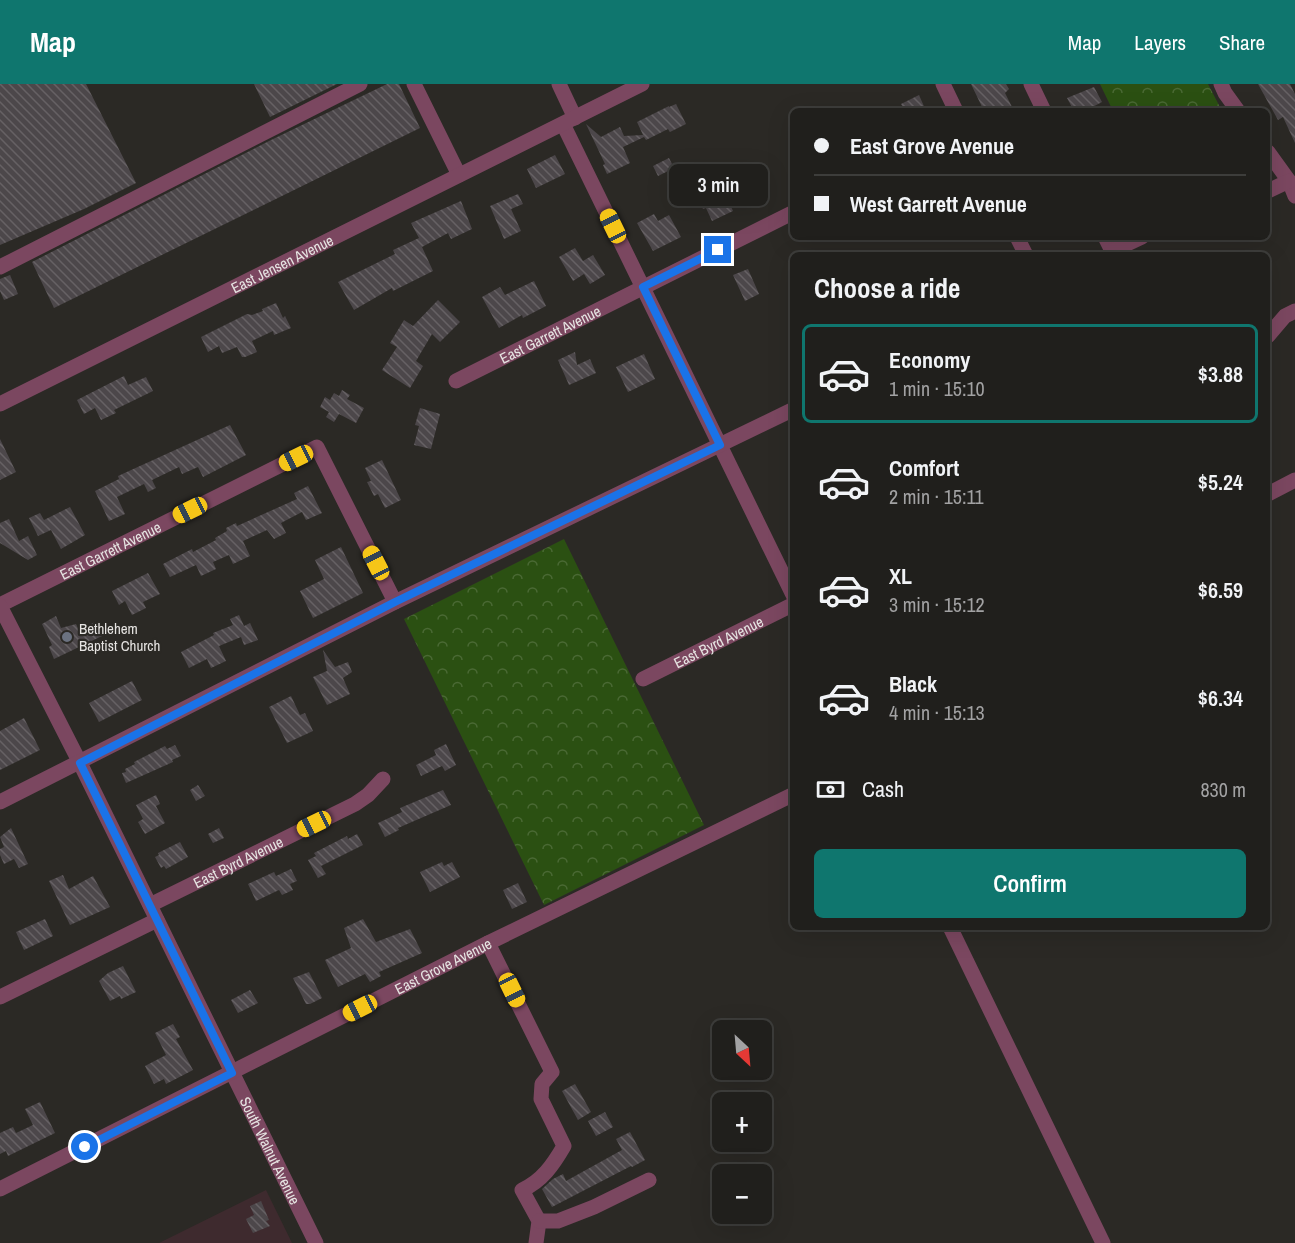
<!DOCTYPE html>
<html lang="en">
<head>
<meta charset="utf-8">
<style>
  :root { --surface:#201f1c; --page:#282725; --text:#f1f3f6; --muted:#a2a2a3; --line:#3d3d3b; --accent:#0f766e }
  body { margin:0; font-family:"Archivo Narrow",sans-serif; background:var(--page); color:var(--text); height:100vh; display:flex; flex-direction:column; font-size:22px; white-space:nowrap }
  * { box-sizing:border-box; margin:0 }
  p { font-size:20px; color:var(--muted) }
  .icon { flex:none; width:33px; height:33px; fill:none; stroke:currentColor; stroke-width:2; stroke-linecap:round; stroke-linejoin:round }
  .map { position:relative; flex:1; overflow:hidden }
  .drawer { position:absolute; left:790px; top:168px; width:480px; height:678px; display:flex; flex-direction:column; background:var(--surface); border-radius:9px; box-shadow:0 6px 24px #0002,0 0 0 2px var(--line) }
  .drawer>* { flex:none }
  .top-card { position:absolute; left:790px; top:24px; width:480px; height:132px; border-radius:9px; box-shadow:0 6px 24px #0002,0 0 0 2px var(--line); display:grid; align-content:center; height:132px; padding:0 24px; background:var(--surface) }
  .needle { width:39px; rotate:154deg }
  .controls { position:absolute; left:712px; top:936px; display:grid; gap:12px }
  .controls a { display:grid; place-items:center; width:60px; height:60px; border-radius:9px; background:var(--surface); box-shadow:0 6px 24px #0002,0 0 0 2px var(--line); font-size:30px }
  .end { position:absolute; width:27px; height:27px; margin:-14px; border:8px solid #1a73e8; background:#fff; box-shadow:0 0 0 3px #fff }
  .from { border-radius:50% }
  .bubble { position:absolute; height:42px; border-radius:9px; background:var(--surface); box-shadow:0 6px 24px #0002,0 0 0 2px var(--line); font-size:20px; font-weight:600; line-height:42px; text-align:center }
  .car { position:absolute; width:18px; height:36px; margin:-18px -9px; border-radius:8px; box-shadow:0 0 4px 2px #0007; background:linear-gradient(#f5c518 24%,#345 0 40%,#f5c518 0 76%,#345 0 86%,#f5c518 0) }
  .top-card b { display:flex; align-items:center; gap:21px; height:57px; font-size:22px }
  .top-card b+b { border-top:2px solid var(--line) }
  .top-card i { width:15px; height:15px; background:var(--text) }
  ul { padding:0; list-style:none }
  li { display:flex; align-items:center; gap:18px; height:99px; margin:0 12px 9px; padding:0 12px; border:3px solid transparent; border-radius:9px }
  li div { flex:1 }
  li b { display:block; font-size:22px }
  li em { font-style:normal; font-weight:600 }
  li.active { border-color:var(--accent) }
  li>.icon { width:54px; height:54px; stroke-width:1.5 }
  h2 { padding:0 24px; font-size:27px; line-height:72px }
  .pay { display:flex; align-items:center; gap:15px; height:66px; padding:0 24px; font-size:22px }
  .pay p { margin-inline-start:auto }
  .button { display:flex; gap:12px; margin-top:auto; padding:12px 24px }
  .button a { flex:1; height:69px; border-radius:9px; background:var(--accent); color:#fff; font-size:24px; font-weight:600; line-height:69px; text-align:center }
  header { display:flex; align-items:center; gap:36px; box-sizing:border-box; height:84px; padding:0 30px; background:var(--accent); color:#fff }
  header strong { font-size:28px }
  nav { display:flex; gap:33px; margin-inline-start:auto; font-size:21px }
  .map>svg:first-child { display:block }
  .commercial { fill:#3e2a2e }
  .park { fill:url(#park-crowns) }
  .building { fill:url(#building-back-hatch) }
  .lines { fill:none; stroke-linecap:round; stroke-linejoin:round }
  .minor { stroke:#7b4760; stroke-width:15 }
  .route { stroke:#1a73e8; stroke-width:8 }
  .worship-dot { fill:#6b7280; stroke:#2b2925; stroke-width:2 }
  .labels { text-anchor:middle; dominant-baseline:central; stroke-width:4.5; stroke-linejoin:round; paint-order:stroke }
  .street-label { font-size:15px; fill:#e6e4e2; stroke:#2b2925 }
  .poi-label { font-size:15px; fill:#e6e4e2; stroke:#2b2925; text-anchor:start }
</style>
</head>
<body>
<header>
<strong>Map</strong>
<nav><a>Map</a><a>Layers</a><a>Share</a></nav>
</header>
<div class="map">
<svg width="1295" height="1159" viewBox="0 0 1295 1159">
  <defs>
    <pattern id="park-crowns" width="20" height="18" patternUnits="userSpaceOnUse" patternTransform="scale(1.5)"><rect width="20" height="18" fill="#2b5012"/><path d="M2 6a3 3 0 1 1 6 0M12 15a3 3 0 1 1 6 0" fill="none" stroke="#4a6934"/></pattern>
    <pattern id="building-back-hatch" width="6" height="6" patternUnits="userSpaceOnUse" patternTransform="scale(1.5)"><rect width="6" height="6" fill="#4c474a"/><path d="M-1 5l2 2M0 0l6 6M5-1l2 2" fill="none" stroke="#666164"/></pattern>
  </defs>
  <rect width="100%" height="100%" fill="#2b2925"/>
  <path class="commercial" d="M266 1106 292 1159H159Z"/>
  <path class="park" d="M1100 0H1208L1222 27H1113Z
    M564 455 704 741 544 821 404 535Z"/>
  <path class="building" d="M0 0H86L136 99 84 125 0 161Z
    M254 0H337L270 33Z
    M387 0H399L420 44 54 224 32 178 269 57Z
    M971 0H1006L1009 5 1005 9 1014 27H984Z
    M1258 0H1290L1295 10V59L1283 33 1278 36Z
    M1094 3 1102 18 1085 27H1074L1067 14Z
    M919 11 926 27H905L901 20Z
    M676 20 686 40 670 48 668 45 646 56 644 53 623 63 630 79 607 90 603 81 605 80 586 40 601 53 620 43 624 52 643 51 637 38 669 22V23Z
    M555 71 565 90 536 104 527 85Z
    M669 74 674 84 658 92 653 82Z
    M713 103 714 106 722 103 733 127 712 137 706 124 703 125 697 111Z
    M518 110 523 120 511 125 521 147 504 155 490 122Z
    M461 117 472 145 451 155 448 149 422 163 433 187 393 207 392 204 354 226 338 198 395 170 393 166 419 154 411 139Z
    M654 130 658 137 669 131 681 153 653 167 637 139Z
    M575 164 583 177 593 171 605 191 590 200 584 190 573 197 559 173Z
    M748 185 759 210 745 217 733 191Z
    M10 191 18 210 4 216 0 207V195Z
    M534 197 546 222 523 234 522 231 499 244 482 213 500 203 505 211Z
    M438 216 460 238 440 258 432 250 416 277 423 282 410 304 382 286 397 263 390 259 404 236 413 242Z
    M276 219 283 234 285 232 291 244 274 251 273 247 252 257 257 268 245 273H242L237 263 222 269 219 262 208 268 201 253 247 230 252 231 263 227 262 225Z
    M575 268 577 281 590 275 596 289 569 301 558 276Z
    M644 270 655 295 628 308 616 283Z
    M124 292 128 301 146 293 153 307 114 326 116 329 101 336 95 324 84 330 77 316Z
    M342 306 350 311 347 315 364 324 356 339 339 330 334 338 326 333 329 328 320 323 325 313 330 316 334 309 339 312Z
    M420 324 440 330 431 365 414 361 419 342 415 341Z
    M230 341 246 371 203 393 198 383 182 390 179 383 152 396 156 404 148 408 144 400 117 413 125 430 109 437 95 407 119 395 118 392Z
    M0 355 16 388 0 396Z
    M382 376 401 416 385 424 378 410 374 412 367 398 371 397 365 384Z
    M308 402 322 429 306 436 302 428 281 439 286 449 274 455 267 446 243 457 250 472 233 480 229 471 213 478 216 485 201 492 196 481 170 493 163 480 192 465 193 468 216 456 215 454 227 447 226 444 236 439 237 442 297 415 294 409Z
    M70 423 85 451 61 465 51 446 38 452 29 434 40 429 44 436Z
    M9 435 19 457 28 452 37 471 28 476 0 459V439Z
    M341 463 363 509 313 534 300 507 324 495 315 476Z
    M148 489 160 510 143 518 146 524 132 531 125 517 119 521 112 507Z
    M239 531 244 542 250 539 258 556 244 561 241 553 219 562 226 577 211 584 207 575 189 584 181 568 214 551 213 549 233 541 230 535Z
    M56 532 61 544 76 540 79 546 95 538 102 552 54 575 49 563 52 561 42 540Z
    M323 566 335 583 348 578 352 588 343 594 350 610 327 621 313 593 327 587Z
    M132 597 142 616 99 638 89 619Z
    M291 612 300 631 305 629 313 647 287 659 269 623Z
    M24 634 40 666 0 686V647Z
    M446 660 456 681 445 687 442 682 421 692 416 681 436 671 434 666Z
    M175 661 181 672 172 676 173 678 126 699 122 689 126 688 125 685 135 680 134 678 165 662 167 665Z
    M198 701 205 712 196 717 190 706Z
    M443 706 451 721 398 744 399 746 385 753 378 739 402 728 400 724Z
    M156 711 160 720 156 722 165 739 145 750 138 738 143 735 136 721Z
    M11 744 28 780 19 784 14 775 4 780 0 771V765L4 763 0 753Z
    M219 744 224 754 213 759 208 750Z
    M357 750 363 761 321 782 326 790 318 794 308 776 316 772 314 769 347 752 348 755Z
    M180 758 188 773 166 785 164 782 161 784 155 773 159 771 158 769Z
    M442 778 444 782 452 778 460 793 430 808 420 788Z
    M291 785 297 797 290 800 293 806 282 811 279 806 256 817 248 800 274 788 276 792Z
    M63 791 69 805 93 792 110 823 70 841 49 797Z
    M518 799 527 818 512 825 503 806Z
    M45 835 53 852 24 866 16 848Z
    M363 835 376 858 410 845 422 869 379 888 381 892 370 898 365 890 338 903 325 876 351 864 344 844Z
    M123 882 136 908 121 915 120 912 110 917 99 897 108 889Z
    M309 888 322 914 310 920H306L293 894Z
    M250 906 258 919 238 929 231 916Z
    M173 940 180 953 176 955 193 986 166 1000 164 995 154 1000 145 982 166 971 155 949Z
    M575 1000 591 1028 578 1036 562 1007Z
    M40 1018 55 1049 8 1072 6 1067 0 1070V1049L13 1043 16 1049 33 1041 25 1025Z
    M605 1028 613 1043 596 1052 588 1037Z
    M630 1048 645 1076 632 1083 631 1082 552 1123 542 1105 553 1095 563 1090 566 1097 622 1066 616 1055Z
    M261 1117 269 1136 266 1137 270 1142 253 1149 246 1135 254 1131 250 1122Z"/>
  <g class="lines">
    <g class="minor">
      <path d="M414 0 459 91"/>
      <path d="M559 0 575 34"/>
      <path d="M943 0 956 27"/>
      <path d="M1031 0 1044 27"/>
      <path d="M1221 0 1225 9 1238 27"/>
      <path d="M563 40 794 513"/>
      <path d="M1268 68 1289 97 1295 112"/>
      <path d="M1268 107 1289 97"/>
      <path d="M1017 153 1026 171"/>
      <path d="M1105 153 1114 171"/>
      <path d="M1112 167 1142 153"/>
      <path d="M0 183 360 0"/>
      <path d="M1268 252 1285 232 1295 227"/>
      <path id="s1" d="M456 297 794 128"/>
      <path id="s2" d="M0 320 642 0"/>
      <path d="M1268 410 1295 396"/>
      <path id="s3" d="M0 521 317 363 395 518"/>
      <path id="s4" d="M0 522 80 679 316 1159"/>
      <path id="s5" d="M643 595 794 520"/>
      <path d="M0 718 395 518 794 325"/>
      <path id="s6" d="M150 821 355 720 368 711 383 695"/>
      <path d="M950 843 1103 1159"/>
      <path d="M488 859 552 988 542 1000 541 1015 564 1062C553 1081 542 1097 522 1106L539 1137 536 1159"/>
      <path d="M0 913 157 836"/>
      <path id="s7" d="M0 1105 488 859 794 710"/>
      <path d="M539 1137H558L594 1123 649 1096"/>
    </g>
  </g>
  <g class="lines">
    <path class="route" d="M85 1063 232 989 80 679 395 518 720 361 643 203 718 166"/>
  </g>
  <circle class="worship-dot" cx="67" cy="553" r="6"/>
  <g class="labels">
    <g class="street-label">
      <text stroke="none"><textPath href="#s2" startOffset="315">East Jensen Avenue</textPath></text>
      <text stroke="none"><textPath href="#s1" startOffset="105">East Garrett Avenue</textPath></text>
      <text stroke="none"><textPath href="#s3" startOffset="123">East Garrett Avenue</textPath></text>
      <text stroke="none"><textPath href="#s5" startOffset="84">East Byrd Avenue</textPath></text>
      <text stroke="none"><textPath href="#s6" startOffset="98">East Byrd Avenue</textPath></text>
      <text stroke="none"><textPath href="#s7" startOffset="496">East Grove Avenue</textPath></text>
      <text stroke="none"><textPath href="#s4" startOffset="608">South Walnut Avenue</textPath></text>
    </g>
    <g class="poi-label">
      <text x="79" y="544">Bethlehem<tspan x="79" dy="17">Baptist Church</tspan></text>
    </g>
  </g>
</svg>
<div class="controls">
<a><svg class="needle" viewBox="-14 -14 28 28"><path d="M0-13l5 13h-10z" fill="#e53935"/><path d="M0 13l5-13h-10z" fill="#a2a2a3"/></svg></a>
<a>+</a>
<a>−</a>
</div>
<i class="end from" style="left:85px;top:1063px"></i>
<i class="end" style="left:718px;top:166px"></i>
<div class="bubble" style="left:669px;top:80px;width:99px">3 min</div>
<i class="car" style="left:613px;top:142px;rotate:334deg"></i>
<i class="car" style="left:296px;top:374px;rotate:244deg"></i>
<i class="car" style="left:190px;top:426px;rotate:244deg"></i>
<i class="car" style="left:376px;top:479px;rotate:333deg"></i>
<i class="car" style="left:314px;top:740px;rotate:244deg"></i>
<i class="car" style="left:512px;top:906px;rotate:154deg"></i>
<i class="car" style="left:360px;top:924px;rotate:243deg"></i>
<div class="top-card">
<b><i class="from"></i>East Grove Avenue</b>
<b><i></i>West Garrett Avenue</b>
</div>
<section class="drawer">
<h2>Choose a ride</h2>
<ul>
<li class="active"><svg class="icon" aria-label="car" viewBox="0 0 24 24"><path d="M5 17H2v-5l4-1 3-4h7l3 4 3 1v5h-3M9 17h6M6 11h13"/><circle cx="7" cy="17" r="2"/><circle cx="17" cy="17" r="2"/></svg><div><b>Economy</b><p>1 min · 15:10</p></div><em>$3.88</em></li>
<li><svg class="icon" aria-label="car" viewBox="0 0 24 24"><path d="M5 17H2v-5l4-1 3-4h7l3 4 3 1v5h-3M9 17h6M6 11h13"/><circle cx="7" cy="17" r="2"/><circle cx="17" cy="17" r="2"/></svg><div><b>Comfort</b><p>2 min · 15:11</p></div><em>$5.24</em></li>
<li><svg class="icon" aria-label="car" viewBox="0 0 24 24"><path d="M5 17H2v-5l4-1 3-4h7l3 4 3 1v5h-3M9 17h6M6 11h13"/><circle cx="7" cy="17" r="2"/><circle cx="17" cy="17" r="2"/></svg><div><b>XL</b><p>3 min · 15:12</p></div><em>$6.59</em></li>
<li><svg class="icon" aria-label="car" viewBox="0 0 24 24"><path d="M5 17H2v-5l4-1 3-4h7l3 4 3 1v5h-3M9 17h6M6 11h13"/><circle cx="7" cy="17" r="2"/><circle cx="17" cy="17" r="2"/></svg><div><b>Black</b><p>4 min · 15:13</p></div><em>$6.34</em></li>
</ul>
<div class="pay"><svg class="icon" aria-label="cash" viewBox="0 0 24 24"><path d="M3 7h18v10H3z"/><circle cx="12" cy="12" r="2"/></svg>Cash<p>830 m</p></div>
<div class="button"><a>Confirm</a></div>
</section>
</div>
</body>
</html>
